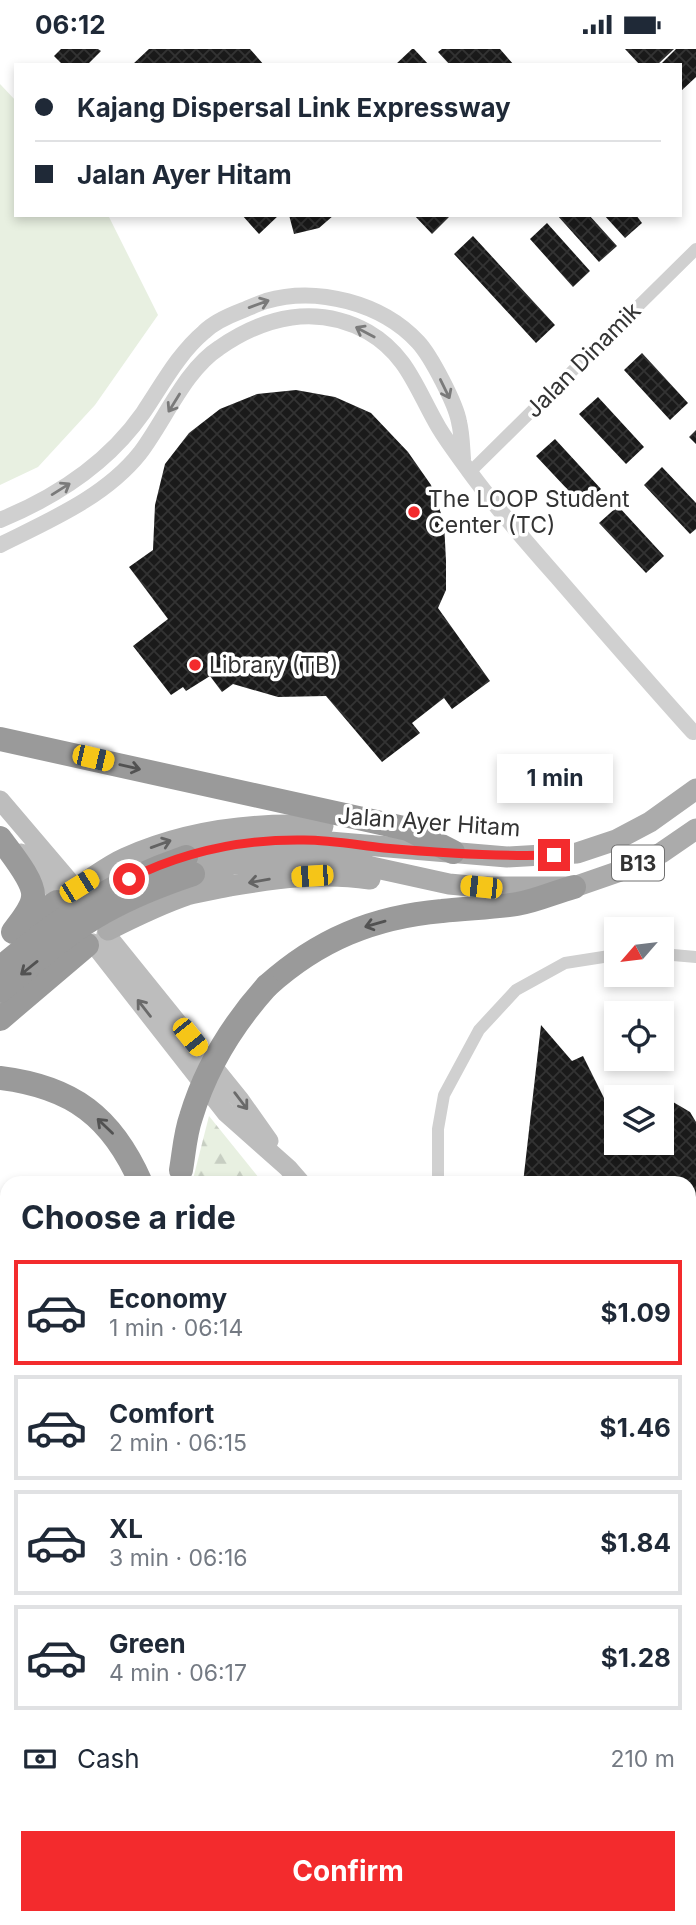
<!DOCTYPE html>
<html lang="en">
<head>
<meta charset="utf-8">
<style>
  :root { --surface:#fff; --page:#f2f2f3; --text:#1f2937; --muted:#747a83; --line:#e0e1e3; --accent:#f32b2d }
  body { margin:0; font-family:Inter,sans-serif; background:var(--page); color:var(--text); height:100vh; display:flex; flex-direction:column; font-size:26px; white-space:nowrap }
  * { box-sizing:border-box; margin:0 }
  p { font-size:23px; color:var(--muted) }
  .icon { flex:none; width:38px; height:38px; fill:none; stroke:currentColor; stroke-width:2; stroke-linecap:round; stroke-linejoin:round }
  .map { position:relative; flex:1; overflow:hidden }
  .sheet { position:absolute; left:0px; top:1127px; width:696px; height:749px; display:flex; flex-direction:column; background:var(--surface); border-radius:21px 21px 0 0; box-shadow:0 4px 10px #0003 }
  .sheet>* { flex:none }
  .banner { position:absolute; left:14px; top:14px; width:668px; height:154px; border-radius:0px; box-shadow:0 4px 10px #0003; display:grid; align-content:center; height:154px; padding:0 21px; background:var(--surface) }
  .needle { width:46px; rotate:242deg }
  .controls { position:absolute; left:604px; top:868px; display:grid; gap:14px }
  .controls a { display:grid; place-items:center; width:70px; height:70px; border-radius:0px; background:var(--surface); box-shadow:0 4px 10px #0003; font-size:35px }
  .end { position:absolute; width:32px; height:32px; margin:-16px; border:9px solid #f32b2d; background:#fff; box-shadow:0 0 0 4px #fff }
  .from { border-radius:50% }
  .bubble { position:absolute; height:49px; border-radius:0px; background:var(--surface); box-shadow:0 4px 10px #0003; font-size:23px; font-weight:700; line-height:49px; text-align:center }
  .car { position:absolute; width:21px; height:42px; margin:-21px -10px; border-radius:9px; box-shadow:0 0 5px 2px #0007; background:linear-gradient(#f5c518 24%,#345 0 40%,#f5c518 0 76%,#345 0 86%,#f5c518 0) }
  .banner b { display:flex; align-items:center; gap:24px; height:66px; font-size:26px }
  .banner b+b { border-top:2px solid var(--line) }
  .banner i { width:18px; height:18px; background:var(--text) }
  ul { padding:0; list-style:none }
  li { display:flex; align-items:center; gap:21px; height:105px; margin:0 14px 10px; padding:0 7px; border:4px solid var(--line); border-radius:0px }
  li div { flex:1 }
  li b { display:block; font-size:26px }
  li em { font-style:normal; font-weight:700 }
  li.active { border-color:var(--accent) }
  li>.icon { width:63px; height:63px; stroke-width:1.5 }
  h2 { padding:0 21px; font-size:32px; line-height:84px }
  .pay { display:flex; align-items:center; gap:18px; height:77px; padding:0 21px; font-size:26px }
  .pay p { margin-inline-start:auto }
  .action { display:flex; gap:14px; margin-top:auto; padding:14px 21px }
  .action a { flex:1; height:80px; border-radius:0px; background:var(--accent); color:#fff; font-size:28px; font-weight:700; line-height:80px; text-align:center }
  .status { display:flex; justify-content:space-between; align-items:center; height:49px; padding:0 35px; background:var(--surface); direction:ltr }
  .status svg { height:19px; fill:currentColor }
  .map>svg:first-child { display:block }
  .forest { fill:url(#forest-firs) }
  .park { fill:#e8f0e1 }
  .building { fill:url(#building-cross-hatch); fill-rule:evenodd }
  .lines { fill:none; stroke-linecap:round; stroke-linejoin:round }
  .minor { stroke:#d0d0d0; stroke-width:12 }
  .tertiary { stroke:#d0d0d0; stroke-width:16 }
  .secondary { stroke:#bdbdbd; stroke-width:19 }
  .primary { stroke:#ababab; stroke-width:21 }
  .motorway { stroke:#9a9a9a; stroke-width:24 }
  .motorway-bridge { stroke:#9a9a9a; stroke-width:24 }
  .oneway { stroke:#7a7a7a }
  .oneway2 { stroke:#525252 }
  .oneway3 { stroke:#636363 }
  .oneway4 { stroke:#6a6a6a }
  .route { stroke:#f32b2d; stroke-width:9 }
  .poi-dot { fill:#f32b2d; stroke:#fff; stroke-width:2.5 }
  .labels { text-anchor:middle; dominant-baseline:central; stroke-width:7; stroke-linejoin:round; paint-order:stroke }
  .shield { fill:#fff; stroke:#707070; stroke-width:2 }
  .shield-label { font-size:21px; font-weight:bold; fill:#333 }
  .street-label { font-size:23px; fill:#333; stroke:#fff }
  .poi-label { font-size:23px; fill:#333; stroke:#fff; text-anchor:start }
</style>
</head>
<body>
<div class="status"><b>06:12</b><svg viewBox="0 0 49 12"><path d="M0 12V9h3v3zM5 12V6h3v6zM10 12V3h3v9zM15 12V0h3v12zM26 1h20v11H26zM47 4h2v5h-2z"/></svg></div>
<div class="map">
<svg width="696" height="1876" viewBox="0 0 696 1876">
  <defs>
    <pattern id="forest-firs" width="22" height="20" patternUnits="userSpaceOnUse" patternTransform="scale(1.75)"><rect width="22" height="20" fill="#e8f0e1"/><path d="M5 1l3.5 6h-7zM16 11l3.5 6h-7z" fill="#c7cec2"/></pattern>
    <pattern id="building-cross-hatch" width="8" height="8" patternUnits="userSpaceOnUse" patternTransform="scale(1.75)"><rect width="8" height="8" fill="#1a1a1a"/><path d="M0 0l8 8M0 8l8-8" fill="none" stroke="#333"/></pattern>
  </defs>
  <rect width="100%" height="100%" fill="#fff"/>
  <path class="forest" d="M209 1067 263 1134H192Z
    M0 1613 7 1614V1678H0Z
    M690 1614 696 1621V1740L690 1737Z"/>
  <path class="park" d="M0 35 16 52V166H108L158 266 95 356 38 418 0 436Z"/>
  <path class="building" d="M61 0H98L101 2 87 16H63L54 7Z
    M149 0H250L264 16H132Z
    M412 0H414L429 16H395Z
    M442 0H500L514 16H450L438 3Z
    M625 0H674L657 16H640Z
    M676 0H696V28L681 42V16H660Z
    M242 166H279L259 185Z
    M289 166H334L319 179 294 185Z
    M414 166H451L432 185Z
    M557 166H589L617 197 599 213Z
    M604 166H636L642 174 625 189Z
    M547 174 590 222 573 238 530 190Z
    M473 187 555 276 536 294 454 205Z
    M642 304 688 354 670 371 624 321Z
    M296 341 335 348 371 364 408 403 431 436 444 473 446 512V541L438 559 490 632 452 660 444 649 412 674 420 684 382 713 326 647 278 648 233 635 222 643 210 627 186 642 183 638 171 646 133 597 168 570 129 518 153 501 155 456 165 415 189 384 220 360 257 345Z
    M598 348 644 398 626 415 579 365Z
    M696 381V395L689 388Z
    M555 390 601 440 583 457 536 407Z
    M662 418 696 454V480L690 485 644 436Z
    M618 457 664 507 646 524 599 474Z
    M541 976 572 1012 583 1007 605 1051 624 1043 640 1040 663 1047 690 1063 696 1073V1241H690V1134H523ZM616 1048H662V1094H616Z
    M0 1709 6 1723 0 1725Z
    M7 1735V1767L0 1770V1738Z"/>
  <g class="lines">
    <path class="minor" d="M470 423 696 200
      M662 905 696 908
      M438 1134V1080L444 1046 479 981 516 941 565 914 616 906
      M690 1324 696 1325"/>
    <path class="tertiary" d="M0 471C56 448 108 414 143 364 162 336 178 305 204 283 214 273 228 267 241 262 249 259 257 255 266 252 317 237 382 254 418 293 431 307 456 355 459 373 462 385 462 398 463 410
      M0 496C50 471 105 448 140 404 165 371 185 321 219 299 265 267 317 255 368 283 408 306 417 342 439 379 448 394 459 408 469 422 496 459 527 494 557 528 602 580 647 632 693 683"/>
    <path class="secondary" d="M0 751 74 838
      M21 804 60 848
      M106 885 240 1051 269 1092
      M93 894 226 1064 288 1119 301 1134
      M690 1566 696 1573"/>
    <path class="primary" d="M186 808 232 797 269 792 306 791 507 808 577 804 616 791 650 773 696 740
      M193 825 233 815 277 810 315 809 358 815 449 835 481 838H574L626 820 661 804 696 780
      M79 837C94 828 109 816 125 809 188 781 256 773 323 777
      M108 881C134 868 160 855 187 846 201 842 216 840 230 837 276 829 323 823 370 830"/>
    <path class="motorway" d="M0 690 408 780 453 803
      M0 789C9 802 35 832 33 848 32 860 20 873 13 883
      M20 878 57 853
      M267 937C318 891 373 868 442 862 467 859 492 859 517 855 536 852 555 843 574 838
      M0 970 87 896
      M0 1029C73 1038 112 1068 141 1134
      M0 1331H7
      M0 1447 7 1453
      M0 1485 7 1490
      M0 1561H7
      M690 1764 696 1767
      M690 1801 696 1803"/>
    <path class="motorway-bridge" d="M0 919C61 868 110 834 186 808
      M0 942C33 915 66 884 104 863 132 847 163 835 193 825
      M181 1121C184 1104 185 1085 191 1068 206 1018 232 976 267 937"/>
  </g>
  <defs><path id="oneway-shaft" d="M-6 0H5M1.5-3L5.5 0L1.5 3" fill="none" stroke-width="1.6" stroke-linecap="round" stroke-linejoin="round" transform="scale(1.75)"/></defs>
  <g class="oneway">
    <use href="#oneway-shaft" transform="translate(259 255) rotate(-20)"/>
    <use href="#oneway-shaft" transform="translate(365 283) rotate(-152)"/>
    <use href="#oneway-shaft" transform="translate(445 340) rotate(64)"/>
    <use href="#oneway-shaft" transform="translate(174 354) rotate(122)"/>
    <use href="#oneway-shaft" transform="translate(61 440) rotate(-32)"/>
  </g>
  <g class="oneway2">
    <use href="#oneway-shaft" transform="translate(130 718) rotate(13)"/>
    <use href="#oneway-shaft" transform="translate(375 875) rotate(164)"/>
    <use href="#oneway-shaft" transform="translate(29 919) rotate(141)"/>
    <use href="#oneway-shaft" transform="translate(105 1077) rotate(-136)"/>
  </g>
  <g class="oneway3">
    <use href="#oneway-shaft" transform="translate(161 795) rotate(-20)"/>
    <use href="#oneway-shaft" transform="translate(259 832) rotate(170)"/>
  </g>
  <g class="oneway4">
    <use href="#oneway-shaft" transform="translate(144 959) rotate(-128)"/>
    <use href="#oneway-shaft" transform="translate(241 1052) rotate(53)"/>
  </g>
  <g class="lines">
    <path class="route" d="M129 830C183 803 244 790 304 791 331 791 357 796 384 799 440 804 497 808 554 806"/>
  </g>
  <g class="poi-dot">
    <circle cx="414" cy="463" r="7"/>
    <circle cx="195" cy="616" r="7"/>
  </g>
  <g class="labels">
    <rect class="shield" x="612" y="796.5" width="52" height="35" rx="5"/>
    <g class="shield-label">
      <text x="638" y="814">B13</text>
    </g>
    <g class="street-label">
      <text transform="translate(583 311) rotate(-45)">Jalan Dinamik</text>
      <text transform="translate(429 773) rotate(4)">Jalan Ayer Hitam</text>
    </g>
    <g class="poi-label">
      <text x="428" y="450">The LOOP Student<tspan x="428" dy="26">Center (TC)</tspan></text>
      <text x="209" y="616">Library (TB)</text>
    </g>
  </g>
</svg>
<div class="controls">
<a><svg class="needle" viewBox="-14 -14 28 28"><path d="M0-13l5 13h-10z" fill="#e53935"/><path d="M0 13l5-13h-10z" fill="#747a83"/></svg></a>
<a><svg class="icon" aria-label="locate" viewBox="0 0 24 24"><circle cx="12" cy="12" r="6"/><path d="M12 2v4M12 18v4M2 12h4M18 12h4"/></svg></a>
<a><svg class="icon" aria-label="layers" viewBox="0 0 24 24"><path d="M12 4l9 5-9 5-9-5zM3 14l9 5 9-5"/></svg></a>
</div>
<i class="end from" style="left:129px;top:830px"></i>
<i class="end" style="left:554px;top:806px"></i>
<div class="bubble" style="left:497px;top:705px;width:116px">1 min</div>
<i class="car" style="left:93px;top:709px;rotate:103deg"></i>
<i class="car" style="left:312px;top:827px;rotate:266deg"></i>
<i class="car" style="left:79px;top:837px;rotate:58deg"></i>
<i class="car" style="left:481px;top:838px;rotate:276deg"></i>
<i class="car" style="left:190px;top:988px;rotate:141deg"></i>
<div class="banner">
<b><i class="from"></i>Kajang Dispersal Link Expressway</b>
<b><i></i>Jalan Ayer Hitam</b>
</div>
<section class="sheet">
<h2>Choose a ride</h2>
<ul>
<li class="active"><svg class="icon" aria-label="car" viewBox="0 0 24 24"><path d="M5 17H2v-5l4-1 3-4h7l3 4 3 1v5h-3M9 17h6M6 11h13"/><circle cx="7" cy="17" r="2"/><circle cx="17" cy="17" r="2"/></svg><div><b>Economy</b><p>1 min · 06:14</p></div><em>$1.09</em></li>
<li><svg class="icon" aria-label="car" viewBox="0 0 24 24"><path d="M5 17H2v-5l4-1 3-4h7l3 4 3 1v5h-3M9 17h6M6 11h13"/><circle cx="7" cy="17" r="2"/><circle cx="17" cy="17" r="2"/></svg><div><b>Comfort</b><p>2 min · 06:15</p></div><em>$1.46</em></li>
<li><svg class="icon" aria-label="car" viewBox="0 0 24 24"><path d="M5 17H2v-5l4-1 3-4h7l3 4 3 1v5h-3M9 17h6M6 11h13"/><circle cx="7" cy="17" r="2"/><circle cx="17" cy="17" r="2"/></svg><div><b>XL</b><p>3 min · 06:16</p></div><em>$1.84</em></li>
<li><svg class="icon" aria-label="car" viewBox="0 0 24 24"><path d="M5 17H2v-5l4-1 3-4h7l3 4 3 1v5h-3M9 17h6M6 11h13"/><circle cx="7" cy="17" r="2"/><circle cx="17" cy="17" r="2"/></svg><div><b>Green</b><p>4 min · 06:17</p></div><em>$1.28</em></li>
</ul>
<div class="pay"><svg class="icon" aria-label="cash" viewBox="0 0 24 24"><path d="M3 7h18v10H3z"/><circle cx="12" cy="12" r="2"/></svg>Cash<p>210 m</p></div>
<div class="action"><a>Confirm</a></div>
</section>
</div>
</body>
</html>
